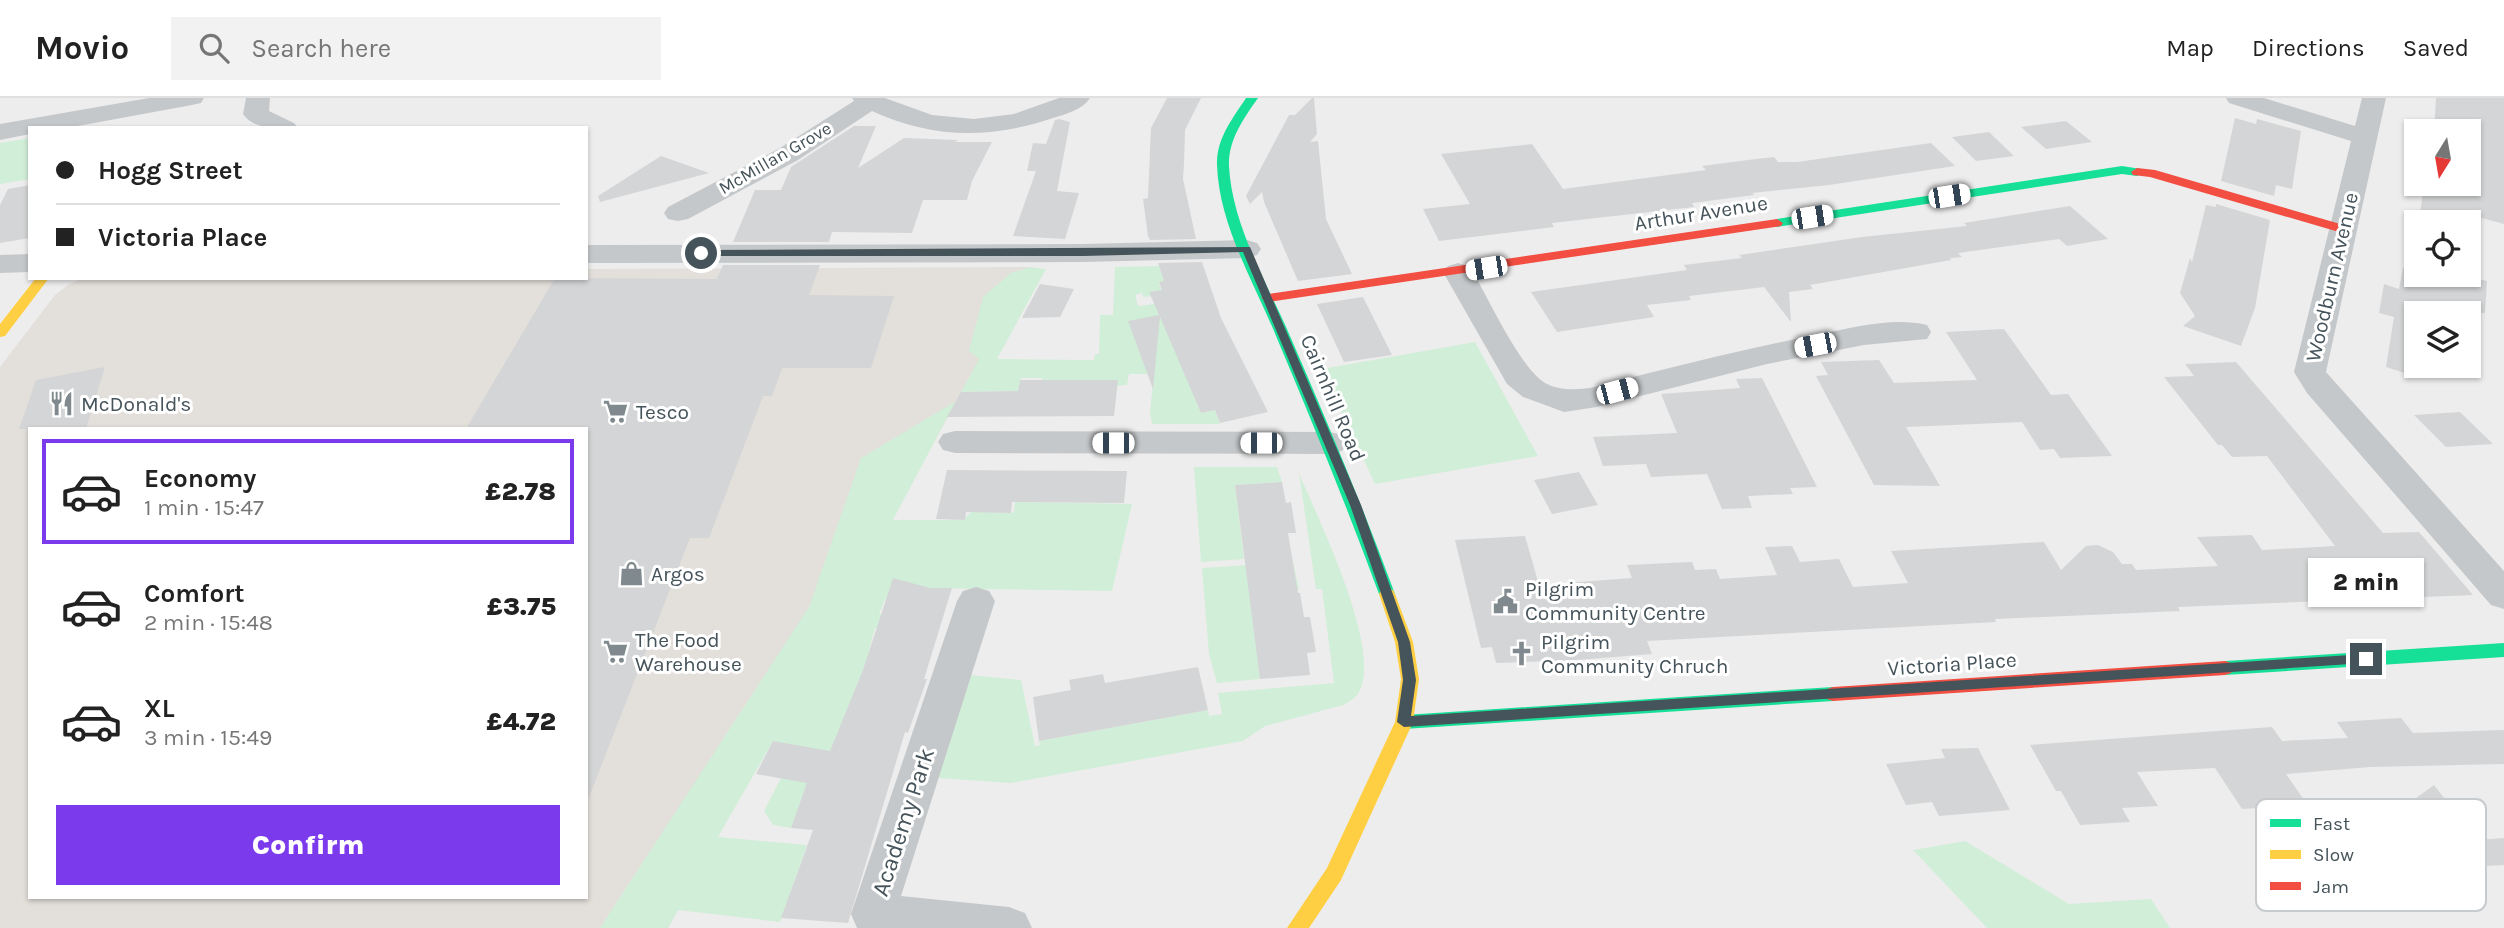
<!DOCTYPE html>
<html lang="en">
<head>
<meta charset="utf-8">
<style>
  :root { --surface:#fff; --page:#f2f2f2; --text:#222; --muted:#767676; --line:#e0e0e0; --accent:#7c3aed }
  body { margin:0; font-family:Karla,sans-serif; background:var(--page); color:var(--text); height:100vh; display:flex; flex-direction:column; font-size:26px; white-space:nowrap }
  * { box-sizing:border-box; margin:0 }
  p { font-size:23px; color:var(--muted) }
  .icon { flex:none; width:38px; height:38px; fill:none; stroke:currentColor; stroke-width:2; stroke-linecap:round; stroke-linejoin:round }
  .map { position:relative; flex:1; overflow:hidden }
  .sheet { position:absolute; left:28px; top:329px; width:560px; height:472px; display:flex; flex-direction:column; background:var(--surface); border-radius:0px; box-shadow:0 2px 5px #0004 }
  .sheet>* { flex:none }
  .top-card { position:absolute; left:28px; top:28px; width:560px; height:154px; border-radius:0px; box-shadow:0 2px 5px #0004; display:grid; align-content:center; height:154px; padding:0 28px; background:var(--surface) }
  .needle { width:46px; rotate:191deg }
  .tools { position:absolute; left:2404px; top:21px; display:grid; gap:14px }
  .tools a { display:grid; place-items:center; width:77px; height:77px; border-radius:0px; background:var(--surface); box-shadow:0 2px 5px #0004; font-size:35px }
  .end { position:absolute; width:32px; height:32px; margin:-16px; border:9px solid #45535a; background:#fff; box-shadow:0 0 0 4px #fff }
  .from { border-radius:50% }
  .bubble { position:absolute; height:49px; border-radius:0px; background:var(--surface); box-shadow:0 2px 5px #0004; font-size:23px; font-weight:800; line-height:49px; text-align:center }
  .car { position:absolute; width:21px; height:42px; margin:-21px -10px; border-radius:9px; box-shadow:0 0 5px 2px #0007; background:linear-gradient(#fff 24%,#345 0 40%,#fff 0 76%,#345 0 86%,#fff 0) }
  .top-card b { display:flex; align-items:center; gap:24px; height:66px; font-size:26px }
  .top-card b+b { border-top:2px solid var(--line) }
  .top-card i { width:18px; height:18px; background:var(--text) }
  ul { padding:12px 0 0; list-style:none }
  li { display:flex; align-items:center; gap:21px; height:105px; margin:0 14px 10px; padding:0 14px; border:4px solid transparent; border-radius:0px }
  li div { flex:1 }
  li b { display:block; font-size:26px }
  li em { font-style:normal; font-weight:800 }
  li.on { border-color:var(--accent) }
  li>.icon { width:63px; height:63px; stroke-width:1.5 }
  .action { display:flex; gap:14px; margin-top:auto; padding:14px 28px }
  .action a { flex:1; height:80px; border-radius:0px; background:var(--accent); color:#fff; font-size:28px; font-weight:800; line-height:80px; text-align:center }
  header { display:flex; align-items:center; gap:42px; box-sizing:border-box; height:98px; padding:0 35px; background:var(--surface); border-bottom:2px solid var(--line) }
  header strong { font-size:33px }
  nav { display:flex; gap:38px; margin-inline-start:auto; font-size:24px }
  .search { width:490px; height:63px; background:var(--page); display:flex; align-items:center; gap:18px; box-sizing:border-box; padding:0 24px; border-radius:0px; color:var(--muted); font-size:26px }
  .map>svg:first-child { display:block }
  .commercial { fill:#e3dfdb; fill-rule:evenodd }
  .green { fill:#d1eed8 }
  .building { fill:#d4d5d6 }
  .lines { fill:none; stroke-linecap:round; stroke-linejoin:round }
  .street { fill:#c5c8ca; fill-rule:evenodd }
  .fast { fill:#16e098; fill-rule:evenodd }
  .slow { fill:#ffcf43; fill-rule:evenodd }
  .jam { fill:#f24e42; fill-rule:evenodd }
  .route { fill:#45535a }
  .labels { text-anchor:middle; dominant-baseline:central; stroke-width:6; stroke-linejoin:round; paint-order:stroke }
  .far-street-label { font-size:18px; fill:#45535a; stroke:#fff }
  .street-label { font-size:21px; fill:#45535a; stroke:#fff }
  .poi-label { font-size:21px; fill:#45535a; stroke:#fff; text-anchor:start }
  .near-street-label { font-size:24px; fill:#45535a; stroke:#fff }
  .key { fill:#fff; stroke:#c7cbce; stroke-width:2 }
  .key-label { font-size:19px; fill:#45535a }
</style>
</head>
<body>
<header>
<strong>Movio</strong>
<div class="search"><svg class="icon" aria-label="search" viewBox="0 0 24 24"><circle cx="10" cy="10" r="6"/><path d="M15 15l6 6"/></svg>Search here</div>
<nav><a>Map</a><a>Directions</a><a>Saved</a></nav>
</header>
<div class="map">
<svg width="2504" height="830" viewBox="0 0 2504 830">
  <rect width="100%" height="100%" fill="#eeeded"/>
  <path class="commercial" d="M1030 169 668 830H0V269L55 197 68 187 82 180H586V171ZM30 331H586V800H30Z"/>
  <path class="green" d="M30 40V81L0 86V45Z
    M1159 168 1164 183 1159 185 1163 197 1143 199 1142 195 1135 197 1138 208 1170 204 1194 298 1201 315 1215 312 1220 326H1152L1150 314 1154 276H1129L1127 287 1040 293 1042 280H1021L1018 293 961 294 979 261 969 253 983 199 1011 175 1030 169 1046 171 997 261 1094 262 1095 256H1099L1100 217H1113L1115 169Z
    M1475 244 1538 358 1375 386 1322 271Z
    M956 303 893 422H964L976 408V414L1011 415 1014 414 1015 404 1132 406 1112 493 923 490 896 501H885L879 516 891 517 887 530H875L869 552 862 613 812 677 791 730 773 727 764 713 781 680 773 643 718 739 807 747 780 824 678 812 668 830H600L809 509 861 360Z
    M1194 369H1277L1282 384 1235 387 1244 461 1201 464Z
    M1299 375C1317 419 1383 551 1359 594 1356 600 1349 604 1343 607L1265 628 1243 643 1011 685 938 680 970 577 1021 582 1035 648 1040 647 1039 643 1208 612 1209 618 1222 616 1218 595 1334 585 1322 491H1316Z
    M1293 464 1299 491 1254 494 1260 581 1217 585 1209 556 1202 470Z
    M1965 743 2069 806 2151 801 2170 830H1987L1913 752Z"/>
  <path class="building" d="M1167 0H1201L1185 32 1184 65 1183 81 1196 141 1150 142 1148 138 1143 101 1148 100 1151 30Z
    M1312 0H1314L1317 36 1310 44 1318 43 1326 121 1352 176 1298 183 1264 104 1262 94 1250 106 1246 98 1289 17H1295Z
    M2436 0H2504V126L2478 119 2477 124H2419L2424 86H2469V33H2434Z
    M2235 20 2256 26 2257 21 2301 33 2292 91 2276 87 2274 98 2221 83Z
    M1059 21 1070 24 1057 93 1079 95 1065 141 1013 138 1036 73H1027L1033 45 1046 46 1055 22Z
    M2066 23 2092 44 2046 51 2021 29Z
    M854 28H876L858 70 904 40 958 42 955 44H992L972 83 967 102H923L912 135 832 134 829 144H733L755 92H781L791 69Z
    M1989 34 2014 58 1976 63 1952 39Z
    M1931 45 1955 68 1829 87 1752 95 1754 97 1692 105 1694 109 1552 125 1554 129 1439 143 1423 111 1470 106 1441 56 1532 46 1563 91 1706 72 1702 68 1748 62 1774 59 1778 64H1797Z
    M661 58 709 75 600 104 598 98Z
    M30 87V140L0 145V107L8 91Z
    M2216 106 2270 122 2255 210 2241 248 2183 228 2195 218 2180 195 2190 160 2192 164 2206 107 2216 109Z
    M2070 108 2108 141 2067 148 2059 141 1958 155 1962 159 1950 160 1951 162 1810 187 1813 191 1789 194 1791 224 1764 189 1689 198 1691 202 1647 207 1654 219 1557 234 1531 194 1687 172 1684 167 1742 160 1739 157 1862 139 1967 128 1964 125Z
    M1202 164 1221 220 1268 314 1220 325 1215 312 1201 315 1160 219 1153 291 1128 223 1159 217 1149 194 1162 192 1159 184 1164 183 1158 165Z
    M723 167H820L809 197 894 198 871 270H782L772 298H763L709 440H690L589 699 586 698V331H466L555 180 717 181Z
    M2403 170 2417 171V177H2463L2487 183 2485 215H2417V279L2386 269 2394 219 2379 215 2384 186 2399 191Z
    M1040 186 1074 191 1060 219 1022 220Z
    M1363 199 1392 257 1344 264 1317 206Z
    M2004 231 2051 297 2068 296 2112 358 2060 360 2054 351 2040 352 2022 324 1906 329 1940 388 1874 387 1816 278 1828 277 1821 264 1879 262 1894 285 1977 282 1946 234Z
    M2236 264 2383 435 2419 434 2473 497 2178 509 2180 513 1995 521 1996 524 1647 543 1652 556 1577 562 1496 565 1492 549 1481 550 1455 442 1525 438 1539 487 1632 480 1627 467 1692 464 1695 472 1716 471 1720 481 1777 477 1765 449 1792 448 1800 464 1839 461 1853 489 1908 485 1891 453 2044 444 2061 472 2086 448 2098 447 2113 454 2122 466H2132L2136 472 2218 468 2197 439 2252 437 2262 452 2335 448 2267 358 2232 359 2222 347H2218L2164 279 2194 278 2185 266Z
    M105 269 86 331H19L36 282Z
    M1762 280 1817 389 1790 390 1793 396 1748 398 1752 410 1722 411 1707 376 1651 379 1646 366 1603 368 1593 339 1677 335 1661 296 1740 290 1736 281Z
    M1020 282H1118L1114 318 947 319 961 294 1018 293Z
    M2460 314 2493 346 2446 349 2414 317Z
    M947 372 1127 373 1124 405 1012 404 1011 415 966 414 965 422 936 421Z
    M1579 374 1598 407 1552 416 1534 382Z
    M1282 384 1286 405 1291 404 1296 435H1288L1298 495H1300L1304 519H1310L1316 554 1307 555 1310 577 1260 581 1235 387Z
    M893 480 930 490H952L924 581H927L908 635 905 634 848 825 781 820 813 732 791 730 807 685 756 676 773 643 830 653 863 572Z
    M1198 569 1208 612 1039 643 1033 599 1071 592 1069 582 1103 576 1105 585Z
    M2401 620 2413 635 2504 632V666L2370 669 2286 676 2325 732 2274 735 2257 710 2242 711 2215 670 2137 674 2158 708 2122 710 2130 724 2080 727 2061 693H2056L2030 647 2272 629 2282 643 2348 640 2337 624Z
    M1978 650 2010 712 1939 718 1932 704 1906 707 1886 666 1945 660 1941 651Z
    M2434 687 2476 742 2504 740V767L2466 769 2415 701Z"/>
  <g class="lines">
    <path class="street" d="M149 0H204L201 5 192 7 67 30H30V36L0 42V26Z
      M246 0H270L269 13 294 25 298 30C279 30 255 33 243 16Z
      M852 0H885L932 17 974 21 1014 16 1059 0H1090C1082 12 1066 16 1053 20 991 41 932 41 872 13L798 62 688 121 678 123 668 121 664 115 668 109 780 50 854 3Z
      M2226 0H2264L2355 28 2362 0H2386L2326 274 2504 473V511L2491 507 2307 295 2294 274 2351 43 2229 5Z
      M1247 142 1257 145 1261 151 1257 157 1247 160 1083 164 586 165V147L1083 146Z
      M30 156V174L0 175V157Z
      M1458 165 1468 168 1473 174C1488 200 1521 271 1545 285 1575 301 1618 282 1649 275 1706 261 1763 247 1821 236 1854 229 1894 219 1927 227L1931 234 1927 241 1864 247 1767 266 1597 309 1564 314 1523 299 1507 286 1443 174 1448 168Z
      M955 333 1330 334 1342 337 1347 345 1342 353 1330 356 955 355 943 352 938 344 943 336Z
      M976 489 989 493 995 503 901 798 1009 809 1025 815 1032 830H857L851 816 957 503 963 493Z"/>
    <path class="fast" d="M1246 0H1258C1244 20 1228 42 1229 68 1232 127 1267 185 1290 238 1327 323 1363 409 1395 496L1393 500H1381L1379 496C1347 409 1312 323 1276 238 1254 184 1219 127 1217 67 1216 41 1233 20 1246 0Z
      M2122 68 2141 71 2143 74 2137 78 2122 76 1777 129 1771 125 1777 121Z
      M2504 545V559L2225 577 2219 575 2216 570 2219 565 2225 563Z
      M1833 589 1839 591 1842 596 1839 601 1833 603 1404 631 1398 629 1395 624 1398 619 1404 617Z"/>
    <path class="slow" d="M36 180H49L5 238 0 239V226Z
      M1387 490 1393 492 1395 496 1413 544 1419 581 1413 624 1341 782 1309 830H1287L1327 770 1395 624 1401 581 1395 544 1379 496 1381 492Z"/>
    <path class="jam" d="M2137 70 2155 72 2347 128 2349 131 2347 134H2339L2150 79 2133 77 2131 74Z
      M1777 121 1783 125 1781 128 1268 204 1261 200 1268 196Z
      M2225 563 2231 565 2234 570 2231 575 2225 577 1833 603 1827 601 1824 596 1827 591 1833 589Z"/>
  </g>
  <path class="route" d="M1250 149 1361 407 1410 544 1416 582 1411 618 2366 556 2372 561 2366 565 1404 629 1397 624 1403 582 1398 544 1350 407 1243 154 1083 158H701L696 155 701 152Z"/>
  <defs>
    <symbol id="restaurant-bare" viewBox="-9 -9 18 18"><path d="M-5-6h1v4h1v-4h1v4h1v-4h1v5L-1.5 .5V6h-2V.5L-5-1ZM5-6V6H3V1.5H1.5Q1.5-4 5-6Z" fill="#80898d" stroke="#fff" stroke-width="2.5" paint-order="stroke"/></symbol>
    <symbol id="supermarket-bare" viewBox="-9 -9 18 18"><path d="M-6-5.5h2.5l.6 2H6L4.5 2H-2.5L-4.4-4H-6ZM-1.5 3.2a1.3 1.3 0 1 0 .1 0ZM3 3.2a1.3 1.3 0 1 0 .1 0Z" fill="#80898d" stroke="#fff" stroke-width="2.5" paint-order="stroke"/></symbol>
    <symbol id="shop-bare" viewBox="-9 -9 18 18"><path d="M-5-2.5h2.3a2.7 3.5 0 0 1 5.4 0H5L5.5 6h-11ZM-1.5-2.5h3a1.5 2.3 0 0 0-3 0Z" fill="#80898d" stroke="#fff" stroke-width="2.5" paint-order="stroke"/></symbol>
    <symbol id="civic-bare" viewBox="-9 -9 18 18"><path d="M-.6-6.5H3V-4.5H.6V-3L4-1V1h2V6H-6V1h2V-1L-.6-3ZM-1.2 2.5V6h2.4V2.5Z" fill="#80898d" stroke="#fff" stroke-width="2.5" paint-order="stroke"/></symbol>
    <symbol id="church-bare" viewBox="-9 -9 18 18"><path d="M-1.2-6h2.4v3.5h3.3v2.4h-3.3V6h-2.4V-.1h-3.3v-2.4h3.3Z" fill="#80898d" stroke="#fff" stroke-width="2.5" paint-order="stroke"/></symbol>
  </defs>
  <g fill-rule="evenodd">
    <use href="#restaurant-bare" x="44" y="288" width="35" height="35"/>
    <use href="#supermarket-bare" x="598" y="296" width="35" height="35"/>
    <use href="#shop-bare" x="614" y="458" width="35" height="35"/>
    <use href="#civic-bare" x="1488" y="486" width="35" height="35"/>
    <use href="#supermarket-bare" x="598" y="536" width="35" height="35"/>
    <use href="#church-bare" x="1504" y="538" width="35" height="35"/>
  </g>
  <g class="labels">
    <g class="far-street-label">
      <text transform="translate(775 60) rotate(-30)">McMillan Grove</text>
    </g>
    <g class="street-label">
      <text transform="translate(1701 115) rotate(-9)">Arthur Avenue</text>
      <text transform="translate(2332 179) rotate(-77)">Woodburn Avenue</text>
      <text transform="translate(1333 300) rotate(67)">Cairnhill Road</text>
      <text transform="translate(1952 566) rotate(-4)">Victoria Place</text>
    </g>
    <g class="poi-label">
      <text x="81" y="306">McDonald's</text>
      <text x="636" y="314">Tesco</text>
      <text x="651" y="476">Argos</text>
      <text x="1525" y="491">Pilgrim<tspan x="1525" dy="24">Community Centre</tspan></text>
      <text x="635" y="542">The Food<tspan x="635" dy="24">Warehouse</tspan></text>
      <text x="1541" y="544">Pilgrim<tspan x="1541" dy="24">Community Chruch</tspan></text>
    </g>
    <g class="near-street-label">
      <text transform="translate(903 724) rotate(-72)">Academy Park</text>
    </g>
  </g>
  <rect x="2256" y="701" width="230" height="112" rx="10" class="key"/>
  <rect x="2270" y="721" width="31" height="8" fill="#16e098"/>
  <rect x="2270" y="752" width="31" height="9" fill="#ffcf43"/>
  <rect x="2270" y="784" width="31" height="8" fill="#f24e42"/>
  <g class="key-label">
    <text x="2313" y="732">Fast</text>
    <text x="2313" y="763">Slow</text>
    <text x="2313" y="795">Jam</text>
  </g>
</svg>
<div class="tools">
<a><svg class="needle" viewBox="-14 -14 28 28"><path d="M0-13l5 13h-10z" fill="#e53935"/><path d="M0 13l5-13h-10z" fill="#767676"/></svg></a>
<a><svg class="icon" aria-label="locate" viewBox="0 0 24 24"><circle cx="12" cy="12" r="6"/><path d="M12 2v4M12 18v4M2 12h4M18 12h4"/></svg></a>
<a><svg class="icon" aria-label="layers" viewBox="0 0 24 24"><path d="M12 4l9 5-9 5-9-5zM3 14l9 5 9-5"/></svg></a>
</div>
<i class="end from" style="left:701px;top:155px"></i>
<i class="end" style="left:2366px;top:561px"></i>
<div class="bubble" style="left:2308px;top:460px;width:116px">2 min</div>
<i class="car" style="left:1949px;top:98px;rotate:81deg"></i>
<i class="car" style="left:1812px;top:119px;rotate:81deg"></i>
<i class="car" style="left:1486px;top:170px;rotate:261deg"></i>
<i class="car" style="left:1815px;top:247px;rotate:259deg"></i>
<i class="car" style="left:1617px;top:293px;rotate:75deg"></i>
<i class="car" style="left:1113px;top:345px;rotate:270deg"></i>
<i class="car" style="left:1261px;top:345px;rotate:270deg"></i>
<div class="top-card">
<b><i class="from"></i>Hogg Street</b>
<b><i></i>Victoria Place</b>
</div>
<section class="sheet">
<ul>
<li class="on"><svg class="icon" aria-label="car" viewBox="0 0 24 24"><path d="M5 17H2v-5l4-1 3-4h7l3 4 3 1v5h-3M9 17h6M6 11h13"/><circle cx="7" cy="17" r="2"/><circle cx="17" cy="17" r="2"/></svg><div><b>Economy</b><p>1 min · 15:47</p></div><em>£2.78</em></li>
<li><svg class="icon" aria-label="car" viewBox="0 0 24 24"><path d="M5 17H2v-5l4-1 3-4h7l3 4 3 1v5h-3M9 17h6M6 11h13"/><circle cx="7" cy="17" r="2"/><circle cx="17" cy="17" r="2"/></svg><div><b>Comfort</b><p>2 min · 15:48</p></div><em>£3.75</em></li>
<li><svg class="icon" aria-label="car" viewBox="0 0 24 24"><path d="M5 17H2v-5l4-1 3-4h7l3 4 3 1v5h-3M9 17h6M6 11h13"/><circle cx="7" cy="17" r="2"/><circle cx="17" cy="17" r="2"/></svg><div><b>XL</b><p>3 min · 15:49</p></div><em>£4.72</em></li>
</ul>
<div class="action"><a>Confirm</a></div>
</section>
</div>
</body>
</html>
